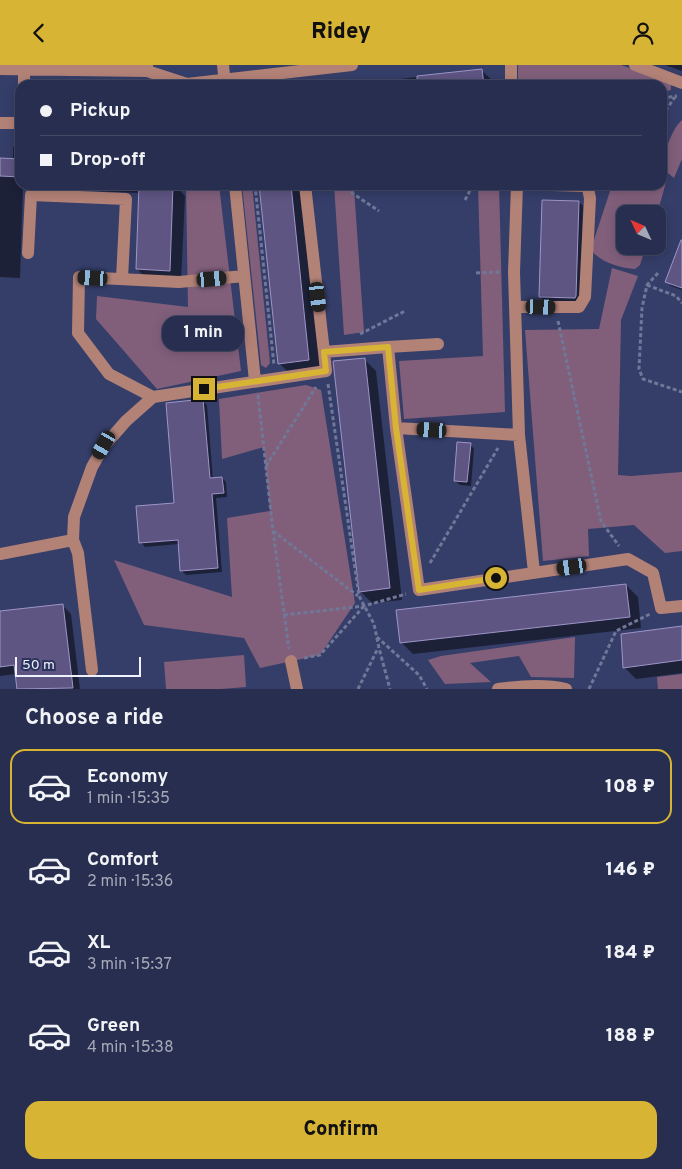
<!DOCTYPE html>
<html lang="en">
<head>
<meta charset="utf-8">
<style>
  :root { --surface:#282e4f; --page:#303656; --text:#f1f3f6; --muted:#a5a8b7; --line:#444a66; --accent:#d7b434 }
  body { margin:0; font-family:Overpass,sans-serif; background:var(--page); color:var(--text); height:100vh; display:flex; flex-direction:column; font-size:19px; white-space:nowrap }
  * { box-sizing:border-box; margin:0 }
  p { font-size:16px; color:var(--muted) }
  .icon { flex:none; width:28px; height:28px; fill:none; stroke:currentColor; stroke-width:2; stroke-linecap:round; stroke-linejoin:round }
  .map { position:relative; height:624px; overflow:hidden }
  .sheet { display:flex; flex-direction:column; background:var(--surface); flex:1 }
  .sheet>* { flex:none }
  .banner { position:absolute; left:15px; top:15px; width:652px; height:110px; border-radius:15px; box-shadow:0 2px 12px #0003,0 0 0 1px var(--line); display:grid; align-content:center; height:110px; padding:0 25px; background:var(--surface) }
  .needle { width:32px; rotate:314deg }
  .fabs { position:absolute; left:616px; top:140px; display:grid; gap:10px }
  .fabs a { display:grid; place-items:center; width:50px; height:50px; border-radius:10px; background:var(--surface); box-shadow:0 2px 12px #0003,0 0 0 1px var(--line); font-size:25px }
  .scale { position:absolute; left:15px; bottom:12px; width:126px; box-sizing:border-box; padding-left:5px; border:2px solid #eff2fd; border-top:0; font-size:14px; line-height:18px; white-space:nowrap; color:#eff2fd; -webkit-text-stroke:4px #2b345d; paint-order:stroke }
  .end { position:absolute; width:22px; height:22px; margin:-11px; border:6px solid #d7b434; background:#111; box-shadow:0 0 0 2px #111 }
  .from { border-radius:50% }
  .bubble { position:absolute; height:35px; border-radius:15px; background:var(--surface); box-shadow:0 2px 12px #0003,0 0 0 1px var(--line); font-size:16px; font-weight:800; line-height:35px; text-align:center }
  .car { position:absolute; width:15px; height:30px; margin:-15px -8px; border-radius:6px; box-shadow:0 0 4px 1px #0007; background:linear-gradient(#222 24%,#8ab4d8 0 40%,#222 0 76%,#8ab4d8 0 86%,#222 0) }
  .banner b { display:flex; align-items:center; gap:18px; height:48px; font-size:19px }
  .banner b+b { border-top:1px solid var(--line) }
  .banner i { width:12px; height:12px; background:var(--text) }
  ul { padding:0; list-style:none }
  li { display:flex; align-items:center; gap:15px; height:75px; margin:0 10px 8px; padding:0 15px; border:2px solid transparent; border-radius:15px }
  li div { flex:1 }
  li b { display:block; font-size:19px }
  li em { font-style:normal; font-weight:800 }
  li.active { border-color:var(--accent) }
  li>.icon { width:45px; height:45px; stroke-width:1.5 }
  h2 { padding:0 25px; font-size:22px; line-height:60px }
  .cta { display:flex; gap:10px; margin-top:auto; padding:10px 25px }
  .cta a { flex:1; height:58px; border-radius:15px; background:var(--accent); color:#111; font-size:20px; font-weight:800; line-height:58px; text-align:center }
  header { display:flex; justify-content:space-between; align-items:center; height:65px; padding:0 25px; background:var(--accent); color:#111; font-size:22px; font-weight:800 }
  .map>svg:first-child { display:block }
  .green { fill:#815f7b }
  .shadow { fill:#0007 }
  .building { fill:#5e5583; stroke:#9e95c8 }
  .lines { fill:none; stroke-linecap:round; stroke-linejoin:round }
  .path { stroke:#707798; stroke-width:3; stroke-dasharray:4 2.5; stroke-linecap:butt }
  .minor { stroke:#b38277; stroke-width:12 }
  .route { stroke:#d7b434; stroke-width:6 }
</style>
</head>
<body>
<header><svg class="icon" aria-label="back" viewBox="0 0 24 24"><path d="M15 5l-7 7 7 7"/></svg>Ridey<svg class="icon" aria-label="person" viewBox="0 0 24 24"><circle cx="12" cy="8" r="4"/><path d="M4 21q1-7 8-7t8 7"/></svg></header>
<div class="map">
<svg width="682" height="624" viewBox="0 0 682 624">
  <rect width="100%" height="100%" fill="#353e69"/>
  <path class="green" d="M518 0H621L671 18V25L663 27 662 20H518Z
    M682 55V94L674 113 663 104C662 92 672 63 682 55Z
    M663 109 667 114 657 149H625V181H646L640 200 635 204C621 203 598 197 591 184L612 120H662Z
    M186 120H219L241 306 157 324 96 254 97 231 188 242Z
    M242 120H252L270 298 266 303 261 300Z
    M334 120H396L354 123 364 267 344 270Z
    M478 120H499L505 347 404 354 399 296 483 291Z
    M612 203 638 211 621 255 618 410 631 411 682 407V486L665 488 634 460 588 464 589 491 543 496 525 265 599 264Z
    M306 320 321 325 355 538 320 590 260 603 244 573 144 560 114 495 232 532 227 453 270 446 264 382 222 394 219 334Z
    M575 572 574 613 531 612 519 591 470 598 491 617 445 619 428 595 441 591Z
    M244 590 246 622 221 624H166L164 597Z
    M682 609V624H658L657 612Z"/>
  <path class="shadow" d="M665 0H682V6Z
    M481 5 494 17V20H345Z
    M13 82H20V120H175L185 131 181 217 149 216 137 204 140 128 23 123 20 213 0 212V95H13Z
    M260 120H297L302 125 321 307 291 310 279 298Z
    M579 137 583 141 580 235 579 237 544 236 540 231Z
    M682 191V225L671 221 667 216Z
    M364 294 376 306 402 535 372 538 360 526Z
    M203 336 207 340 213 414 222 413 226 417 227 432 216 433 222 507 186 510 182 506 179 479 145 482 141 477 175 440Z
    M470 379 474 384 471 421 460 420 455 416Z
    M626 520 638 532 641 563 413 589 401 577Z
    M62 540 71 549 80 624H18L16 609 0 611V548Z
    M682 563V608L636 614 624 602Z"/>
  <path class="building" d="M482 4 484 20H417V11Z
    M0 93 20 94V112L0 111Z
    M139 120H173L170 206 136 204Z
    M259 120H291L309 295 278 299Z
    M542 135 579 136 576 231 575 233 539 232Z
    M681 175H682V223L665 217Z
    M365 293 390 523 359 527 333 296Z
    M203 334 210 413 222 412 224 428 212 429 218 503 180 506 178 475 139 478 136 441 174 438 166 338Z
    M457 377 471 378 467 417 454 416Z
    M626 519 630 552 400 578 396 545Z
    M63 539 73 623 17 624 14 600 0 602V546Z
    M682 561V595L623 603 621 569Z"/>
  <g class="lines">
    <path class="path" d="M662 33 677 31
      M662 51 675 32
      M255 120 274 300
      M340 120 379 146
      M465 135 473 120
      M476 208 500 207
      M658 208 647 220 642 243 639 304 643 314 682 327
      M647 220 676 231 682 238
      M558 256 601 456 619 481
      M360 269 405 246
      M328 319 359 531 374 559 379 583 390 624
      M258 330 273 466 289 584
      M266 401 316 322
      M273 466 358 531
      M430 498 498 383
      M284 550 364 541 406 529
      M377 572 419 610 427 624
      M304 593 320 590 364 541
      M358 624 378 583
      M589 624 616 566 650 549"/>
    <path class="minor" d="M147 0V6L187 19 352 0
      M223 0 225 20
      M511 0V20
      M635 0 682 18
      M0 4 147 6
      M24 20V4
      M0 58H20
      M235 120 255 316
      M305 120 324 287
      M517 120 514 207 519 370 534 507
      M28 188 31 130 126 134 122 214
      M515 242H579L585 232 590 133 588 124 584 121 552 120
      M388 282 438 279
      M153 332 109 309 78 268 79 212 179 217 244 211
      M396 363 519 370
      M73 475 78 488 92 605
      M0 489 73 475 74 452 92 402 104 381 126 356 153 332 326 306 324 287 388 282 396 363 419 525 628 494 653 508 661 543 682 541
      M291 596 297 624
      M498 624C520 621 544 619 566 624"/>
  </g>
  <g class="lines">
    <path class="route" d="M204 324 326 306 324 287 388 282 396 363 419 525 496 513"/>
  </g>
</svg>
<div class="fabs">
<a><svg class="needle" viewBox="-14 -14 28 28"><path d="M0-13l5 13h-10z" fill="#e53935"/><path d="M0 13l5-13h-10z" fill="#a5a8b7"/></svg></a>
</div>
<div class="scale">50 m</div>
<i class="end from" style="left:496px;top:513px"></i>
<i class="end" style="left:204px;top:324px"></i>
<div class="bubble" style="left:162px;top:251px;width:82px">1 min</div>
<i class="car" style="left:93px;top:213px;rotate:273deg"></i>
<i class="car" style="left:212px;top:214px;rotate:85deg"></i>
<i class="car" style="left:318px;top:232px;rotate:173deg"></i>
<i class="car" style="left:541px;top:242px;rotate:92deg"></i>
<i class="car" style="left:432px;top:365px;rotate:273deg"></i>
<i class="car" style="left:104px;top:380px;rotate:210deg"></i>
<i class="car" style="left:572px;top:502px;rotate:262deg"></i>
<div class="banner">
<b><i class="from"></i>Pickup</b>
<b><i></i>Drop-off</b>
</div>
</div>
<section class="sheet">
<h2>Choose a ride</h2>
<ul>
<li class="active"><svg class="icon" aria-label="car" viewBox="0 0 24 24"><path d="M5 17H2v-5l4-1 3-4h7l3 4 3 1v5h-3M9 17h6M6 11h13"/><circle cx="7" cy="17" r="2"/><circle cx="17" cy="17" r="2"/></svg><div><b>Economy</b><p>1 min · 15:35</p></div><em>108 ₽</em></li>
<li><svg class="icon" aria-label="car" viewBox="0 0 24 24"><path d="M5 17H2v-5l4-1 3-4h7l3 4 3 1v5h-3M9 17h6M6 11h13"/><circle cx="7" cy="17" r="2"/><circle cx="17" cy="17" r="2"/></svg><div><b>Comfort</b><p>2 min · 15:36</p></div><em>146 ₽</em></li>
<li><svg class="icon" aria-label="car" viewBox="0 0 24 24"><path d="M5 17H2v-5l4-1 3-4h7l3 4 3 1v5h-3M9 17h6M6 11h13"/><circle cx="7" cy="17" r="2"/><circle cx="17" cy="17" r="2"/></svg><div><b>XL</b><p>3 min · 15:37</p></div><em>184 ₽</em></li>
<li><svg class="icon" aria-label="car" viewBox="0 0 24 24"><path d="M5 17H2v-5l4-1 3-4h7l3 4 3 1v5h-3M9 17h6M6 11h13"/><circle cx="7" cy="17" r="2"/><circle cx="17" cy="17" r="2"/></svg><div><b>Green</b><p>4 min · 15:38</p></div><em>188 ₽</em></li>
</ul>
<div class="cta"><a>Confirm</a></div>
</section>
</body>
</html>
